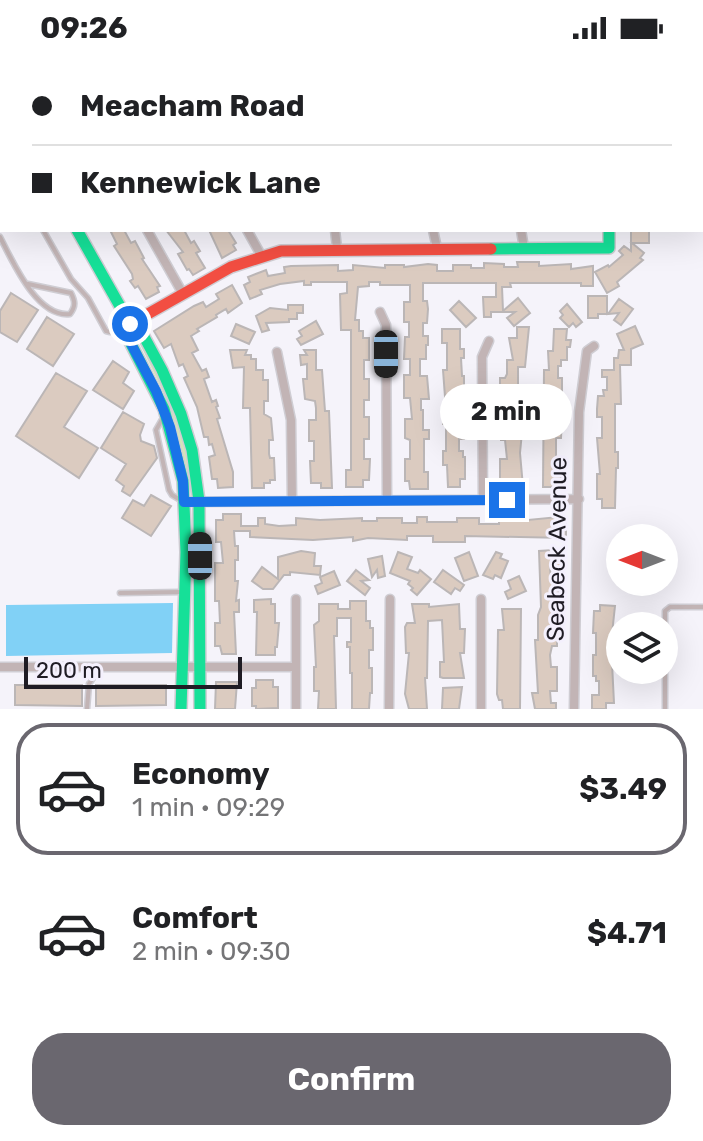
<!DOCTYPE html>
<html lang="en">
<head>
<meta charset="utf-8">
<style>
  :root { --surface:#fff; --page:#f2f2f2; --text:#202124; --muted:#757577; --line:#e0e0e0; --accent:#6a676f }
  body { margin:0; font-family:Rubik,sans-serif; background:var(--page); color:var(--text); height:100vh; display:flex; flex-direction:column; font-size:30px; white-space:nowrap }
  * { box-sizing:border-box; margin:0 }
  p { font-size:26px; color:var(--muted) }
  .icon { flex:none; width:44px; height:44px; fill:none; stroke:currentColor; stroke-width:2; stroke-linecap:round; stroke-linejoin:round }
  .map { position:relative; height:653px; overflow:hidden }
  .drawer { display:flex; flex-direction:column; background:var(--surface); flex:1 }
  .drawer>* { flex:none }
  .banner { position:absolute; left:0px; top:0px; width:704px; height:176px; box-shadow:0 8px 32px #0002; display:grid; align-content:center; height:176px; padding:0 32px; background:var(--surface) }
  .needle { width:52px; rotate:270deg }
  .buttons { position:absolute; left:606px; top:468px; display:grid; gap:16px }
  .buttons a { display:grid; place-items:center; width:72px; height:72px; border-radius:50%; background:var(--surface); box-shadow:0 8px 32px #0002; font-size:40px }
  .scale { position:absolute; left:24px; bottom:20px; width:218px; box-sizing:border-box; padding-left:8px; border:4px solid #1f1c24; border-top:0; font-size:22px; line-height:28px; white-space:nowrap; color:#1f1c24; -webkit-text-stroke:6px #f4f0fd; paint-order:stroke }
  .end { position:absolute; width:36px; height:36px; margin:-18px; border:10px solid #1a73e8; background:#fff; box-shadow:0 0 0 4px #fff }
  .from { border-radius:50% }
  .bubble { position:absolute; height:56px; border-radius:28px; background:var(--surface); box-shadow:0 8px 32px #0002; font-size:26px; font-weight:700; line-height:56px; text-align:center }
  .car { position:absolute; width:24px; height:48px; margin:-24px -12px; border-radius:10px; box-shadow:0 0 6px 2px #0007; background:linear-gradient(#222 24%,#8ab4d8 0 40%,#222 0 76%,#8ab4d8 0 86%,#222 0) }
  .banner b { display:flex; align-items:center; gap:28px; height:76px; font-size:30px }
  .banner b+b { border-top:2px solid var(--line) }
  .banner i { width:20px; height:20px; background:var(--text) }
  ul { padding:14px 0 0; list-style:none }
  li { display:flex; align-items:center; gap:24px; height:132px; margin:0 16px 12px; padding:0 16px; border:4px solid transparent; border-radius:32px }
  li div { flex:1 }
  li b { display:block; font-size:30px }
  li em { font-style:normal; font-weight:700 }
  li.selected { border-color:var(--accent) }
  li>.icon { width:72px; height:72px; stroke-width:1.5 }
  .cta { display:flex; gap:16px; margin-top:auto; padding:16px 32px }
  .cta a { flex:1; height:92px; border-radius:32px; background:var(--accent); color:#fff; font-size:32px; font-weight:700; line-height:92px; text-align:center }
  .status { display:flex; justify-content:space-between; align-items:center; height:56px; padding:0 40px; background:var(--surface); direction:ltr }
  .status svg { height:22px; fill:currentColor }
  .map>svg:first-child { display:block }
  .green { fill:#d6e3b9 }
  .water { fill:#81d1f6 }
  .building { fill:#dbcbc0; stroke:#bbb6b6; stroke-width:2 }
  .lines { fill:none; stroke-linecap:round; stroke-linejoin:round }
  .lane-casing { stroke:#cfcdd3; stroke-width:7 }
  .street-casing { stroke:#cfcdd3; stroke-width:11 }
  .fast-casing { stroke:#cfcdd3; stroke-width:14 }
  .slow-casing { stroke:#cfcdd3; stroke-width:14 }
  .jam-casing { stroke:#cfcdd3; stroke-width:14 }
  .lane { stroke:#c2b4b5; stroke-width:4 }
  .street { stroke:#c2b4b5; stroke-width:8 }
  .fast { stroke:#16e098; stroke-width:11 }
  .slow { stroke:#ffcf43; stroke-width:11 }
  .jam { stroke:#f24e42; stroke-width:11 }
  .route { stroke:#1a73e8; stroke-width:10 }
  .labels { text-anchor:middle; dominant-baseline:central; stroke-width:6; stroke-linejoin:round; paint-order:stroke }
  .street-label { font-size:24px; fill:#1f1c24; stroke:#f4f0fd }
</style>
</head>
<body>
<div class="status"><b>09:26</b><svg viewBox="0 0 49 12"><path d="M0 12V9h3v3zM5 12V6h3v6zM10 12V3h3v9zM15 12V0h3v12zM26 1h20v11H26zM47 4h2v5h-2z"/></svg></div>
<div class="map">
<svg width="703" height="653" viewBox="0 0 703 653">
  <rect width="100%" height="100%" fill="#f5f3fa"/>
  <path class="green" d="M138 279 145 288 184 376 194 426 191 432 167 344 137 282Z"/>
  <path class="water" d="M173 547 172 597 6 600V549Z"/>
  <path class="building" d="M110 174H124L131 187 135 185 144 202 142 203 160 230 157 231 159 236 146 243 138 230 135 232 130 225 133 223 132 218 114 190 117 188Z
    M166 174H184L191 187 194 185 200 195 196 197 205 212 193 219 189 213 187 214 178 198 183 196Z
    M209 174H228L236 187 233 189 236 194 222 202Z
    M631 174H649V187H632L644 197 640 202 643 204 617 226 619 230 607 237 595 216 608 209 609 211 623 199 619 195 624 190 631 195Z
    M517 206H539V210L571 208V213L593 210V230H581V227H510L511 231H502L503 255 518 242 530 257 514 270 507 262 515 256H491V261H484L483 241H496V227H423V245H427L428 253 427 267H423V280H428V289H426V303H420V320H427L429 343H421V354H423V374H429V383H424V416H428V433H410L409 425H405V403H410V384L405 382V363H412L410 342H404V319H410V303H404L405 281H409V266H404V246H410V229H380V226H369V230L358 231 355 264H359V275H363V282H369V304H364V323H369V344H364V361H369V383H364V403H370L369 424H363V431H346V414H351V274H341L340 238 347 237V226H311V229H304V225L280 228 260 234 262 238 250 243 244 229 250 226 248 221 266 214 268 220 285 217 284 211 291 210 338 209V215L353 214V209L385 212V209H404V211L428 208 437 209V215H453V209H471V212H484V207L504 208V211H518Z
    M232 229 242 247 228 257 226 253 216 259 217 261 197 273 199 275 191 280 198 294 192 297 202 315 206 313 209 321 204 323 212 346 216 344 218 350 216 351 220 362 217 363 233 416V431L218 432 217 423H212L209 401 215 399 212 388 209 389 208 381H204L197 351 184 322 188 320 183 308 179 310 171 288 164 292 154 275 194 250 203 246 206 251 219 243 216 238Z
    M11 237 38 254 17 286 0 276V255Z
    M588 240H607V258H598V262H588Z
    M619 243 633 253 621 269 614 264 619 257 608 258Z
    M459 245 476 262 466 271 450 254Z
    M567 248 582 266 576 271 573 267 569 271 560 262 563 259 560 255Z
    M288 249H303V257H297V263H289V266L266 267 269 274 262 276 256 260 270 252 288 254Z
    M47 261 74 278 53 310 27 293Z
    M316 265 323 278 301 289 297 283 302 280 299 275Z
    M236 268 255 276 249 288 231 280Z
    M635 270 643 288 631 293V309H620L621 348H615V396H618V412H616L615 452H602V443H597V418H600L597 382H602V361H597V353L598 340H604L603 334H607V321H602V314H614V302H618L619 294H624L617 278Z
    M517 271H529L525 311H518V376H522L520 397 523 431H506V423H500V403H507L505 384H501L500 362H505V341H500V322H505L507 318V304H513L509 282H517Z
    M442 273H460V293H464V302H461L462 320H464V383H459V395H463V401H465V423H460V431H448L447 409H443V395H446V368H443V355L446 354 443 314H447V287H442Z
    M554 273H567L566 284H571L570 291H567V304H561V310H558V322H562V344H557V362H562L561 382H556V403H560L561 424H555V431H543L544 314H549L548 295H553Z
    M230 294H247L245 299H251V303H256V314H263V324H268V345H264V358L271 362 273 384H269V398L270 402H274L275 424H270V427H264V432H252L250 352H243L244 311 233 312Z
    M304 294H316V314H322L325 355H329L332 432H321V427H311L310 405H314V385H309V364H316V352L315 345 305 343 303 323H307V308L301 309 300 299H307Z
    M113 305 129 316 123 327 134 335 123 353 93 334Z
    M56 317 87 335 64 371 98 392 79 422 16 380Z
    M123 356 144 368 140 379 141 385 154 390 157 402 130 440 122 435 124 430 116 424 126 408 101 392Z
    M151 439 171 450 151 480 122 462 133 444 144 450Z
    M223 458H241V470H258V462H265V468L279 470 296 469V462L320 464 362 462V465H377V462H402V467H417V461H427V466H457V462H479V468H499V462L518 461V465L558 461V467H566V482L465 480V486H433V480H407V484L368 482 353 485V481L313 484 250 481V475H234L235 490H238V504H235V525H238L236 545 239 544V556H234L236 598H222L220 590H215V567H220L219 545H215V507H223L221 486H216V464H223Z
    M553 494V497H561V510L550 511 551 525H559L558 547H554V567H557V590H552L550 599 551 611H557V635H550L551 647H556V653H535L532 637H538L535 584H538V559L541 551 539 495Z
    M301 495 315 497 314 510H321L320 519 290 516V519H284L273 533H263L252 525 262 511 278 523V501Z
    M398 496 412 501 407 513 418 517 420 514 431 523 417 539 411 534 413 532 408 528 410 525 390 517Z
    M469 496 478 520 464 525 455 502Z
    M496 496 502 498 500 502 508 505 501 522 495 519 493 523 483 519Z
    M382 500 385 520 378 522 377 514 372 521 368 503Z
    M356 514 369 524 361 525 370 532 365 539 347 525Z
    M443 514 464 529 460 535 455 532 451 538 434 526Z
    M334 515 340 529 318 538 315 530 322 527 320 521Z
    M519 520 526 535 508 543 505 536 511 533 508 525Z
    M271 543V548H275V567H279L277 591H275V599H256L257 556H254V544Z
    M350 545H366V565H370V572H373V594H369V612H372V637H370L369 653H352V617H350V591H347V586H351V562H337V580H334L336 653H318L319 635H314V611H316L314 569 319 565V548H338V553H350Z
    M412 548H429V551L459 548 460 573H465L464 597H460L464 622H443L440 621V606H444L442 564 428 565 427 622H425L427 653H409L405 638 409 597H406L405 571 407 567H415Z
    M600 549 615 550 611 587 614 647H606V653H592V639H599V625H596V620H593V599H596V577H593L594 555H600Z
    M502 553H521L520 653H503L502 644H499L497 638 498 574H504Z
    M256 624H273V631H278V652L256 653V650H252V632H256Z
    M216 626H237L235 653H215Z
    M15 629H82V650L15 649Z
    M96 629H166V649L96 650Z
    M462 631 459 653H442L443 632Z"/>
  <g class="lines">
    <defs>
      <path id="lane" d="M0 103 2 104
        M43 174 71 223 88 242 106 275 110 276 127 269
        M0 181C13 206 37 262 70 258 76 250 75 245 71 237L28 228
        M164 360 156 374 169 434 172 439 182 445
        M120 537 181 536
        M87 653 89 628 100 611
        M665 653V555L670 551H703"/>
      <path id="street" d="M248 0 250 2
        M348 0 349 2
        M447 0 448 2
        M546 0 547 2
        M270 2 275 0
        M147 174 183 238
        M247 174 261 199
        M335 174 337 192
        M433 174 437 192
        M521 174 524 192
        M380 256 386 269 387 444
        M277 296 291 364 292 444
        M483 444 482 301 489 285
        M184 446 579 443
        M0 611H296
        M296 653V543
        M389 653 390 543
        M481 653V543
        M574 653 579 356 587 295 594 290"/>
      <path id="fast" d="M77 174 130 268 141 275 162 314 181 358 192 394 199 445 200 653
        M491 193 609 192V174
        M130 268 128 282 164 353 183 425 186 496 181 653"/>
      <path id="slow" d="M114 2 118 0"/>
      <path id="jam" d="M0 65 2 64
        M130 268 231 211 281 195 491 193"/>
    </defs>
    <use href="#lane" class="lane-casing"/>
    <use href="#street" class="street-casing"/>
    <use href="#fast" class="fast-casing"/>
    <use href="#slow" class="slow-casing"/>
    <use href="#jam" class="jam-casing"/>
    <use href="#lane" class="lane"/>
    <use href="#street" class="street"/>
    <use href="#fast" class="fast"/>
    <use href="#slow" class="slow"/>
    <use href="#jam" class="jam"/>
  </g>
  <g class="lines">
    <path class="route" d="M130 268 128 282 156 335 170 371 183 425 184 446 507 444"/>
  </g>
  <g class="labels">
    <g class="street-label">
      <text transform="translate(557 493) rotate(-89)">Seabeck Avenue</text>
    </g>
  </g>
</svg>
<div class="buttons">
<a><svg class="needle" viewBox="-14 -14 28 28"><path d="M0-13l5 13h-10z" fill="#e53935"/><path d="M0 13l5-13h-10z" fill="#757577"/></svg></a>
<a><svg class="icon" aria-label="layers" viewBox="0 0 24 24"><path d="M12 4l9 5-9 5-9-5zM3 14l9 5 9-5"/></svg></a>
</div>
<div class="scale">200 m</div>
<i class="end from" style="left:130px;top:268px"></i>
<i class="end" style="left:507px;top:444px"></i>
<div class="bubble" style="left:440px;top:328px;width:132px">2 min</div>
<i class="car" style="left:386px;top:298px;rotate:180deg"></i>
<i class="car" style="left:200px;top:500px;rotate:0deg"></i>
<div class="banner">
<b><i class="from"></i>Meacham Road</b>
<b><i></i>Kennewick Lane</b>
</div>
</div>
<section class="drawer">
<ul>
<li class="selected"><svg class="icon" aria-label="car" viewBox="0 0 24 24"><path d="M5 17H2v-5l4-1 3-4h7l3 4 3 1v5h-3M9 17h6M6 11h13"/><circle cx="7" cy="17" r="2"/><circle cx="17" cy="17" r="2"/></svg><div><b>Economy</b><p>1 min · 09:29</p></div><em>$3.49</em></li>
<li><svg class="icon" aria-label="car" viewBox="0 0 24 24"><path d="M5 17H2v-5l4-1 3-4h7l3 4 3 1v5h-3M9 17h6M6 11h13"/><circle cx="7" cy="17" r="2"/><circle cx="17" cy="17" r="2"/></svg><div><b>Comfort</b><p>2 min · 09:30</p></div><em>$4.71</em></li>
</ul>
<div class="cta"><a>Confirm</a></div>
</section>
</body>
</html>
